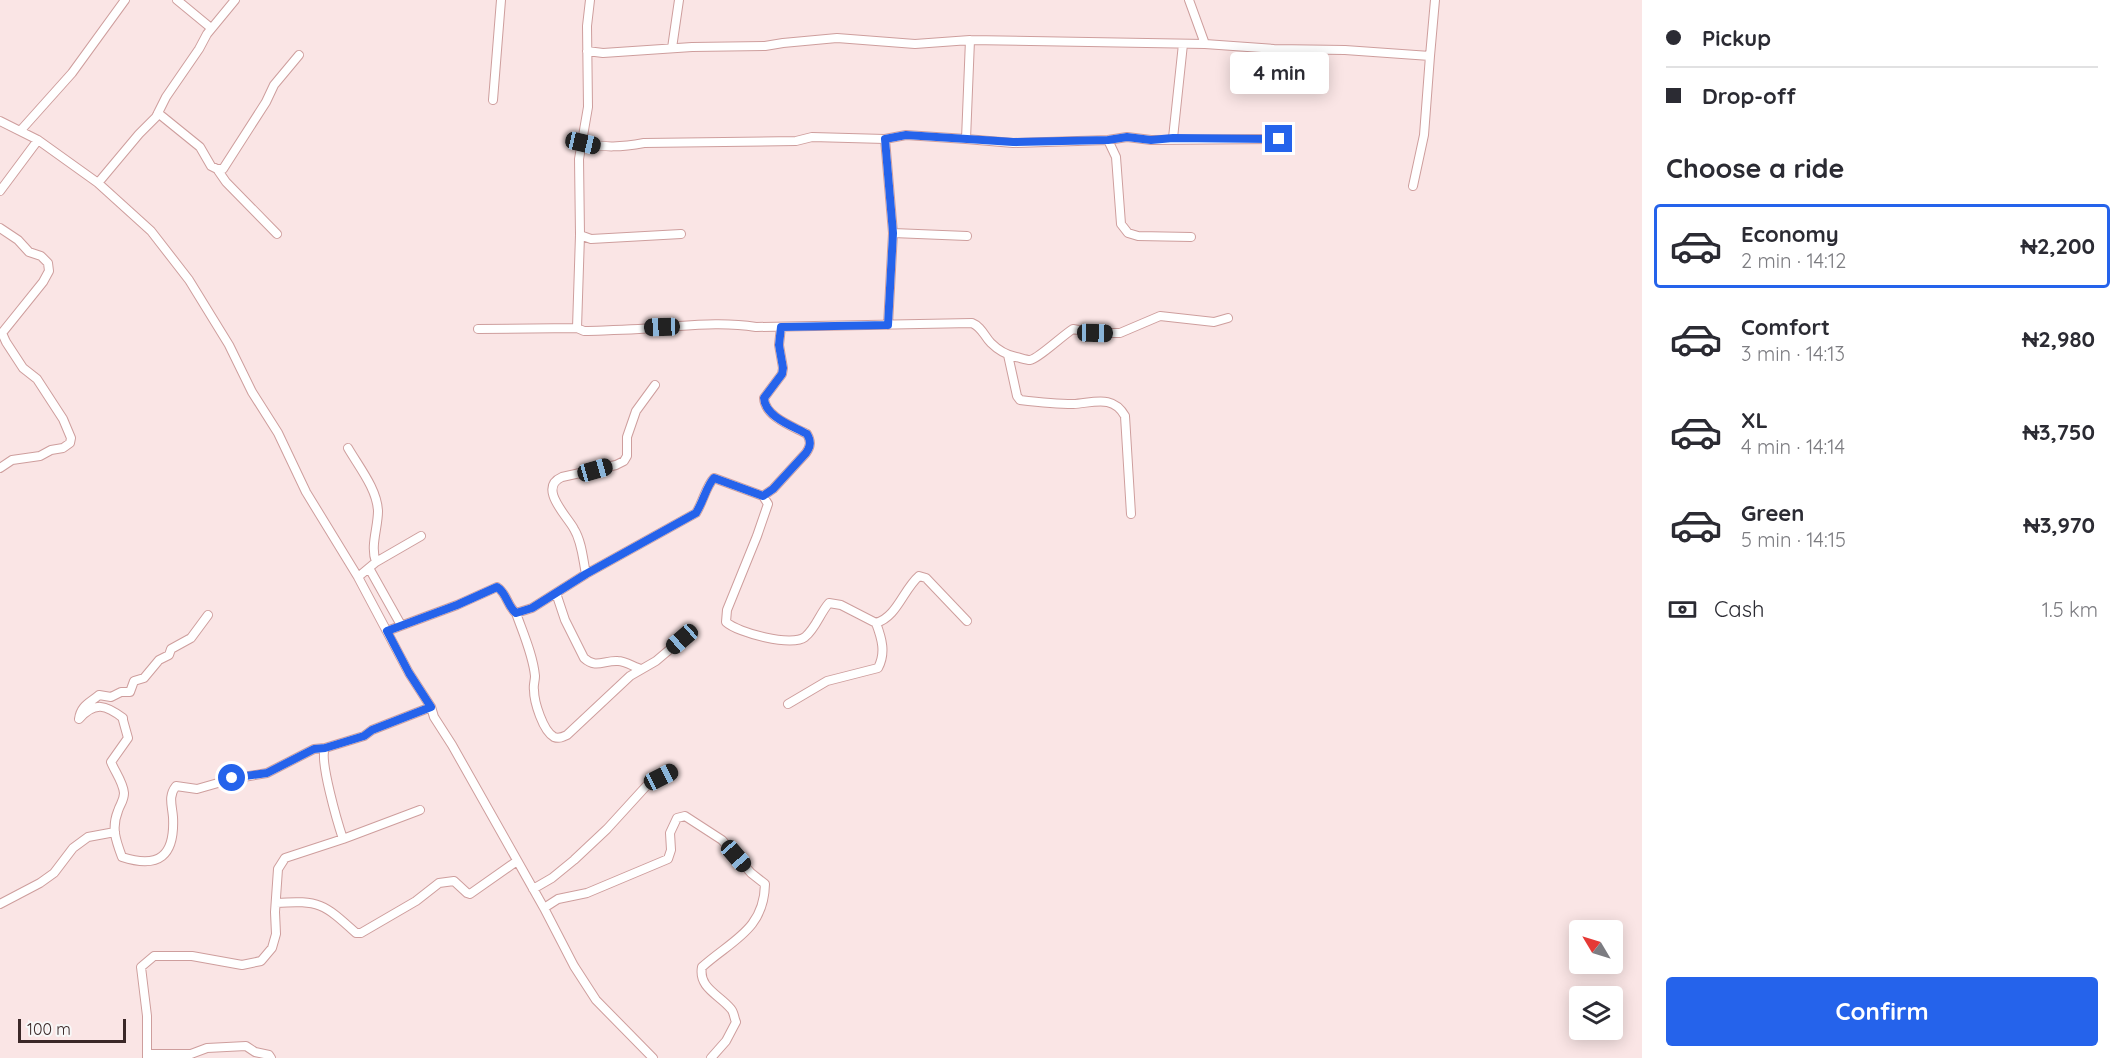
<!DOCTYPE html>
<html lang="en">
<head>
<meta charset="utf-8">
<style>
  :root { --surface:#fff; --page:#f7f7f7; --text:#2b2b33; --muted:#7c7c81; --line:#e1e1e2; --accent:#2563eb }
  body { margin:0; font-family:Quicksand,sans-serif; background:var(--page); color:var(--text); height:100vh; display:flex; flex-direction:column; font-size:22px; white-space:nowrap }
  * { box-sizing:border-box; margin:0 }
  p { font-size:20px; color:var(--muted) }
  .icon { flex:none; width:33px; height:33px; fill:none; stroke:currentColor; stroke-width:2; stroke-linecap:round; stroke-linejoin:round }
  .map { position:relative; flex:1; overflow:hidden }
  .sheet { display:flex; flex-direction:column; background:var(--surface); width:480px }
  .sheet>* { flex:none }
  .guide { display:grid; align-content:center; height:132px; padding:0 24px; background:var(--surface) }
  .needle { width:39px; rotate:308deg }
  .controls { position:absolute; left:1569px; top:920px; display:grid; gap:12px }
  .controls a { display:grid; place-items:center; width:54px; height:54px; border-radius:6px; background:var(--surface); box-shadow:0 3px 15px #0003; font-size:30px }
  .scale { position:absolute; left:18px; bottom:15px; width:108px; box-sizing:border-box; padding-left:6px; border:3px solid #3b2828; border-top:0; font-size:16px; line-height:21px; white-space:nowrap; color:#3b2828; -webkit-text-stroke:4px #f8f8f8; paint-order:stroke }
  .end { position:absolute; width:27px; height:27px; margin:-14px; border:8px solid #2563eb; background:#fff; box-shadow:0 0 0 3px #fff }
  .from { border-radius:50% }
  .bubble { position:absolute; height:42px; border-radius:6px; background:var(--surface); box-shadow:0 3px 15px #0003; font-size:20px; font-weight:700; line-height:42px; text-align:center }
  .car { position:absolute; width:18px; height:36px; margin:-18px -9px; border-radius:8px; box-shadow:0 0 4px 2px #0007; background:linear-gradient(#222 24%,#8ab4d8 0 40%,#222 0 76%,#8ab4d8 0 86%,#222 0) }
  .guide b { display:flex; align-items:center; gap:21px; height:57px; font-size:22px }
  .guide b+b { border-top:2px solid var(--line) }
  .guide i { width:15px; height:15px; background:var(--text) }
  ul { padding:0; list-style:none }
  li { display:flex; align-items:center; gap:18px; height:84px; margin:0 12px 9px; padding:0 12px; border:3px solid transparent; border-radius:6px }
  li div { flex:1 }
  li b { display:block; font-size:22px }
  li em { font-style:normal; font-weight:700 }
  li.current { border-color:var(--accent) }
  li>.icon { width:54px; height:54px; stroke-width:1.5 }
  h2 { padding:0 24px; font-size:27px; line-height:72px }
  .pay { display:flex; align-items:center; gap:15px; height:66px; padding:0 24px; font-size:22px }
  .pay p { margin-inline-start:auto }
  .cta { display:flex; gap:12px; margin-top:auto; padding:12px 24px }
  .cta a { flex:1; height:69px; border-radius:6px; background:var(--accent); color:#fff; font-size:24px; font-weight:700; line-height:69px; text-align:center }
  main { display:flex; flex:1; min-height:0 }
  .map>svg:first-child { display:block }
  .lines { fill:none; stroke-linecap:round; stroke-linejoin:round }
  .minor-casing { stroke:#ce9e9d; stroke-width:10 }
  .minor { stroke:#fff; stroke-width:8 }
  .route { stroke:#2563eb; stroke-width:8 }
</style>
</head>
<body>
<main>
<div class="map">
<svg width="1642" height="1058" viewBox="0 0 1642 1058">
  <rect width="100%" height="100%" fill="#fae5e5"/>
  <g class="lines">
    <defs>
      <path id="minor" d="M177 0 211 28
        M1189 0 1205 44
        M970 40 966 139 1013 143 1108 140 1127 137 1151 140 1279 139
        M672 48 679 0
        M587 51 603 53 692 47 765 46 783 43 837 38 915 44 970 40 1205 44 1274 49 1345 50 1430 56 1424 135 1413 186
        M1430 56 1435 0
        M493 100 501 0
        M158 113 200 147 211 166 217 169H223L266 102 274 85 299 55
        M0 121 38 140 98 183 151 231 189 280 229 345 252 392 278 433 306 492 358 577 409 673 431 707 434 717 452 745 544 908 574 966 596 1000 653 1058
        M21 130 72 73 125 0
        M1173 138 1183 44
        M885 139 893 233 888 325
        M1108 140 1116 157 1121 224 1128 233 1138 236 1191 237
        M583 143C604 148 622 147 644 143L796 141 812 137 885 139 906 135 966 139
        M217 169 226 182 277 234
        M98 183 139 134 156 117 166 97 199 49 207 34 235 0
        M0 191 38 140
        M0 228 18 240 29 252 41 256 48 263 49 271 43 282 2 333 6 342 23 368 37 379 63 419 71 438 70 443 63 448 51 450 40 456 12 460 0 468
        M893 233 967 236
        M580 235 591 239 681 234
        M577 328 580 235 579 159 588 107 587 26 590 0
        M478 329 577 328 584 331C611 330 637 330 664 327 695 325 725 322 756 327L972 323C982 327 984 336 991 343 999 351 1007 355 1016 357 1021 358 1026 360 1030 360 1038 359 1063 335 1073 329L1095 333H1120L1160 316 1214 322 1228 318
        M1008 355 1017 396 1020 400C1037 402 1056 404 1073 404 1093 403 1113 394 1125 416L1131 514
        M348 448C359 467 377 489 378 511 378 528 370 546 376 562
        M763 496 773 489 806 453C811 446 811 441 807 434 792 426 765 417 764 398L782 374 783 368 779 345 781 327
        M369 568 401 625
        M586 574C583 560 582 542 574 529 568 517 537 488 562 477L616 465 624 461 627 456V437L636 411 655 385
        M358 577 376 562 421 536
        M556 593 565 620 584 658C596 669 604 660 618 661 625 661 634 667 641 669
        M516 613C523 633 533 655 535 676 535 681 533 686 534 690 534 702 543 731 554 737 559 739 563 737 567 735L630 676 656 661 682 639
        M208 615 191 638 171 649 169 655 159 660 144 678 134 681 130 692H121L111 697 99 695C90 703 81 705 79 719 95 701 106 705 123 718V720L128 738 111 762C115 772 123 782 124 793 124 801 120 804 118 811 111 828 116 841 122 857 159 869 175 856 173 817 172 805 168 796 176 786L197 789 232 779 267 773 314 749 325 748
        M876 623C897 617 903 590 919 576L926 578 967 621
        M387 631 457 605 497 587C507 593 507 606 516 613L532 608 586 574 696 513C703 502 706 486 714 478L763 496 768 504 757 536 727 610 726 622C738 633 792 647 805 637 816 628 820 613 829 603L841 605 876 623C882 639 886 653 878 668L827 681 788 704
        M343 839C338 824 319 760 325 748L364 736 372 730 431 707
        M533 889 552 878 574 860 607 829 649 783 673 771
        M276 903C320 900 324 904 356 933H361L416 901 439 883 454 881 467 893 470 894 517 861
        M0 904 40 883 54 873 73 848 88 837 115 832
        M544 908 558 899 587 893 668 859 671 850 670 833 677 818 685 816 722 840 751 873 765 884C764 930 732 940 702 967 698 988 720 995 731 1009 734 1012 734 1018 736 1022L726 1041 711 1058
        M148 1054H191L207 1048 246 1046 255 1052 269 1055 271 1058
        M147 1058V1016L141 967 154 956H192L242 965 261 961 272 948 276 934 275 912 278 869 285 858 343 839 420 810"/>
    </defs>
    <use href="#minor" class="minor-casing"/>
    <use href="#minor" class="minor"/>
  </g>
  <g class="lines">
    <path class="route" d="M232 778 267 773 314 749 325 748 364 736 372 730 431 707 409 673 387 631 457 605 497 587C507 593 507 606 516 613L532 608 586 574 696 513C703 502 707 485 714 478L763 496 773 489 806 453C811 446 811 441 807 434 793 426 765 417 764 398L782 374 783 368 779 345 781 327 888 325 893 233 885 139 906 135 1013 142 1108 140 1127 137 1151 140 1173 138 1279 139"/>
  </g>
</svg>
<div class="controls">
<a><svg class="needle" viewBox="-14 -14 28 28"><path d="M0-13l5 13h-10z" fill="#e53935"/><path d="M0 13l5-13h-10z" fill="#7c7c81"/></svg></a>
<a><svg class="icon" aria-label="layers" viewBox="0 0 24 24"><path d="M12 4l9 5-9 5-9-5zM3 14l9 5 9-5"/></svg></a>
</div>
<div class="scale">100 m</div>
<i class="end from" style="left:232px;top:778px"></i>
<i class="end" style="left:1279px;top:139px"></i>
<div class="bubble" style="left:1230px;top:52px;width:99px">4 min</div>
<i class="car" style="left:583px;top:143px;rotate:103deg"></i>
<i class="car" style="left:662px;top:327px;rotate:268deg"></i>
<i class="car" style="left:1095px;top:333px;rotate:91deg"></i>
<i class="car" style="left:595px;top:470px;rotate:74deg"></i>
<i class="car" style="left:682px;top:639px;rotate:229deg"></i>
<i class="car" style="left:661px;top:777px;rotate:63deg"></i>
<i class="car" style="left:736px;top:856px;rotate:139deg"></i>
</div>
<section class="sheet">
<div class="guide">
<b><i class="from"></i>Pickup</b>
<b><i></i>Drop-off</b>
</div>
<h2>Choose a ride</h2>
<ul>
<li class="current"><svg class="icon" aria-label="car" viewBox="0 0 24 24"><path d="M5 17H2v-5l4-1 3-4h7l3 4 3 1v5h-3M9 17h6M6 11h13"/><circle cx="7" cy="17" r="2"/><circle cx="17" cy="17" r="2"/></svg><div><b>Economy</b><p>2 min · 14:12</p></div><em>₦2,200</em></li>
<li><svg class="icon" aria-label="car" viewBox="0 0 24 24"><path d="M5 17H2v-5l4-1 3-4h7l3 4 3 1v5h-3M9 17h6M6 11h13"/><circle cx="7" cy="17" r="2"/><circle cx="17" cy="17" r="2"/></svg><div><b>Comfort</b><p>3 min · 14:13</p></div><em>₦2,980</em></li>
<li><svg class="icon" aria-label="car" viewBox="0 0 24 24"><path d="M5 17H2v-5l4-1 3-4h7l3 4 3 1v5h-3M9 17h6M6 11h13"/><circle cx="7" cy="17" r="2"/><circle cx="17" cy="17" r="2"/></svg><div><b>XL</b><p>4 min · 14:14</p></div><em>₦3,750</em></li>
<li><svg class="icon" aria-label="car" viewBox="0 0 24 24"><path d="M5 17H2v-5l4-1 3-4h7l3 4 3 1v5h-3M9 17h6M6 11h13"/><circle cx="7" cy="17" r="2"/><circle cx="17" cy="17" r="2"/></svg><div><b>Green</b><p>5 min · 14:15</p></div><em>₦3,970</em></li>
</ul>
<div class="pay"><svg class="icon" aria-label="cash" viewBox="0 0 24 24"><path d="M3 7h18v10H3z"/><circle cx="12" cy="12" r="2"/></svg>Cash<p>1.5 km</p></div>
<div class="cta"><a>Confirm</a></div>
</section>
</main>
</body>
</html>
